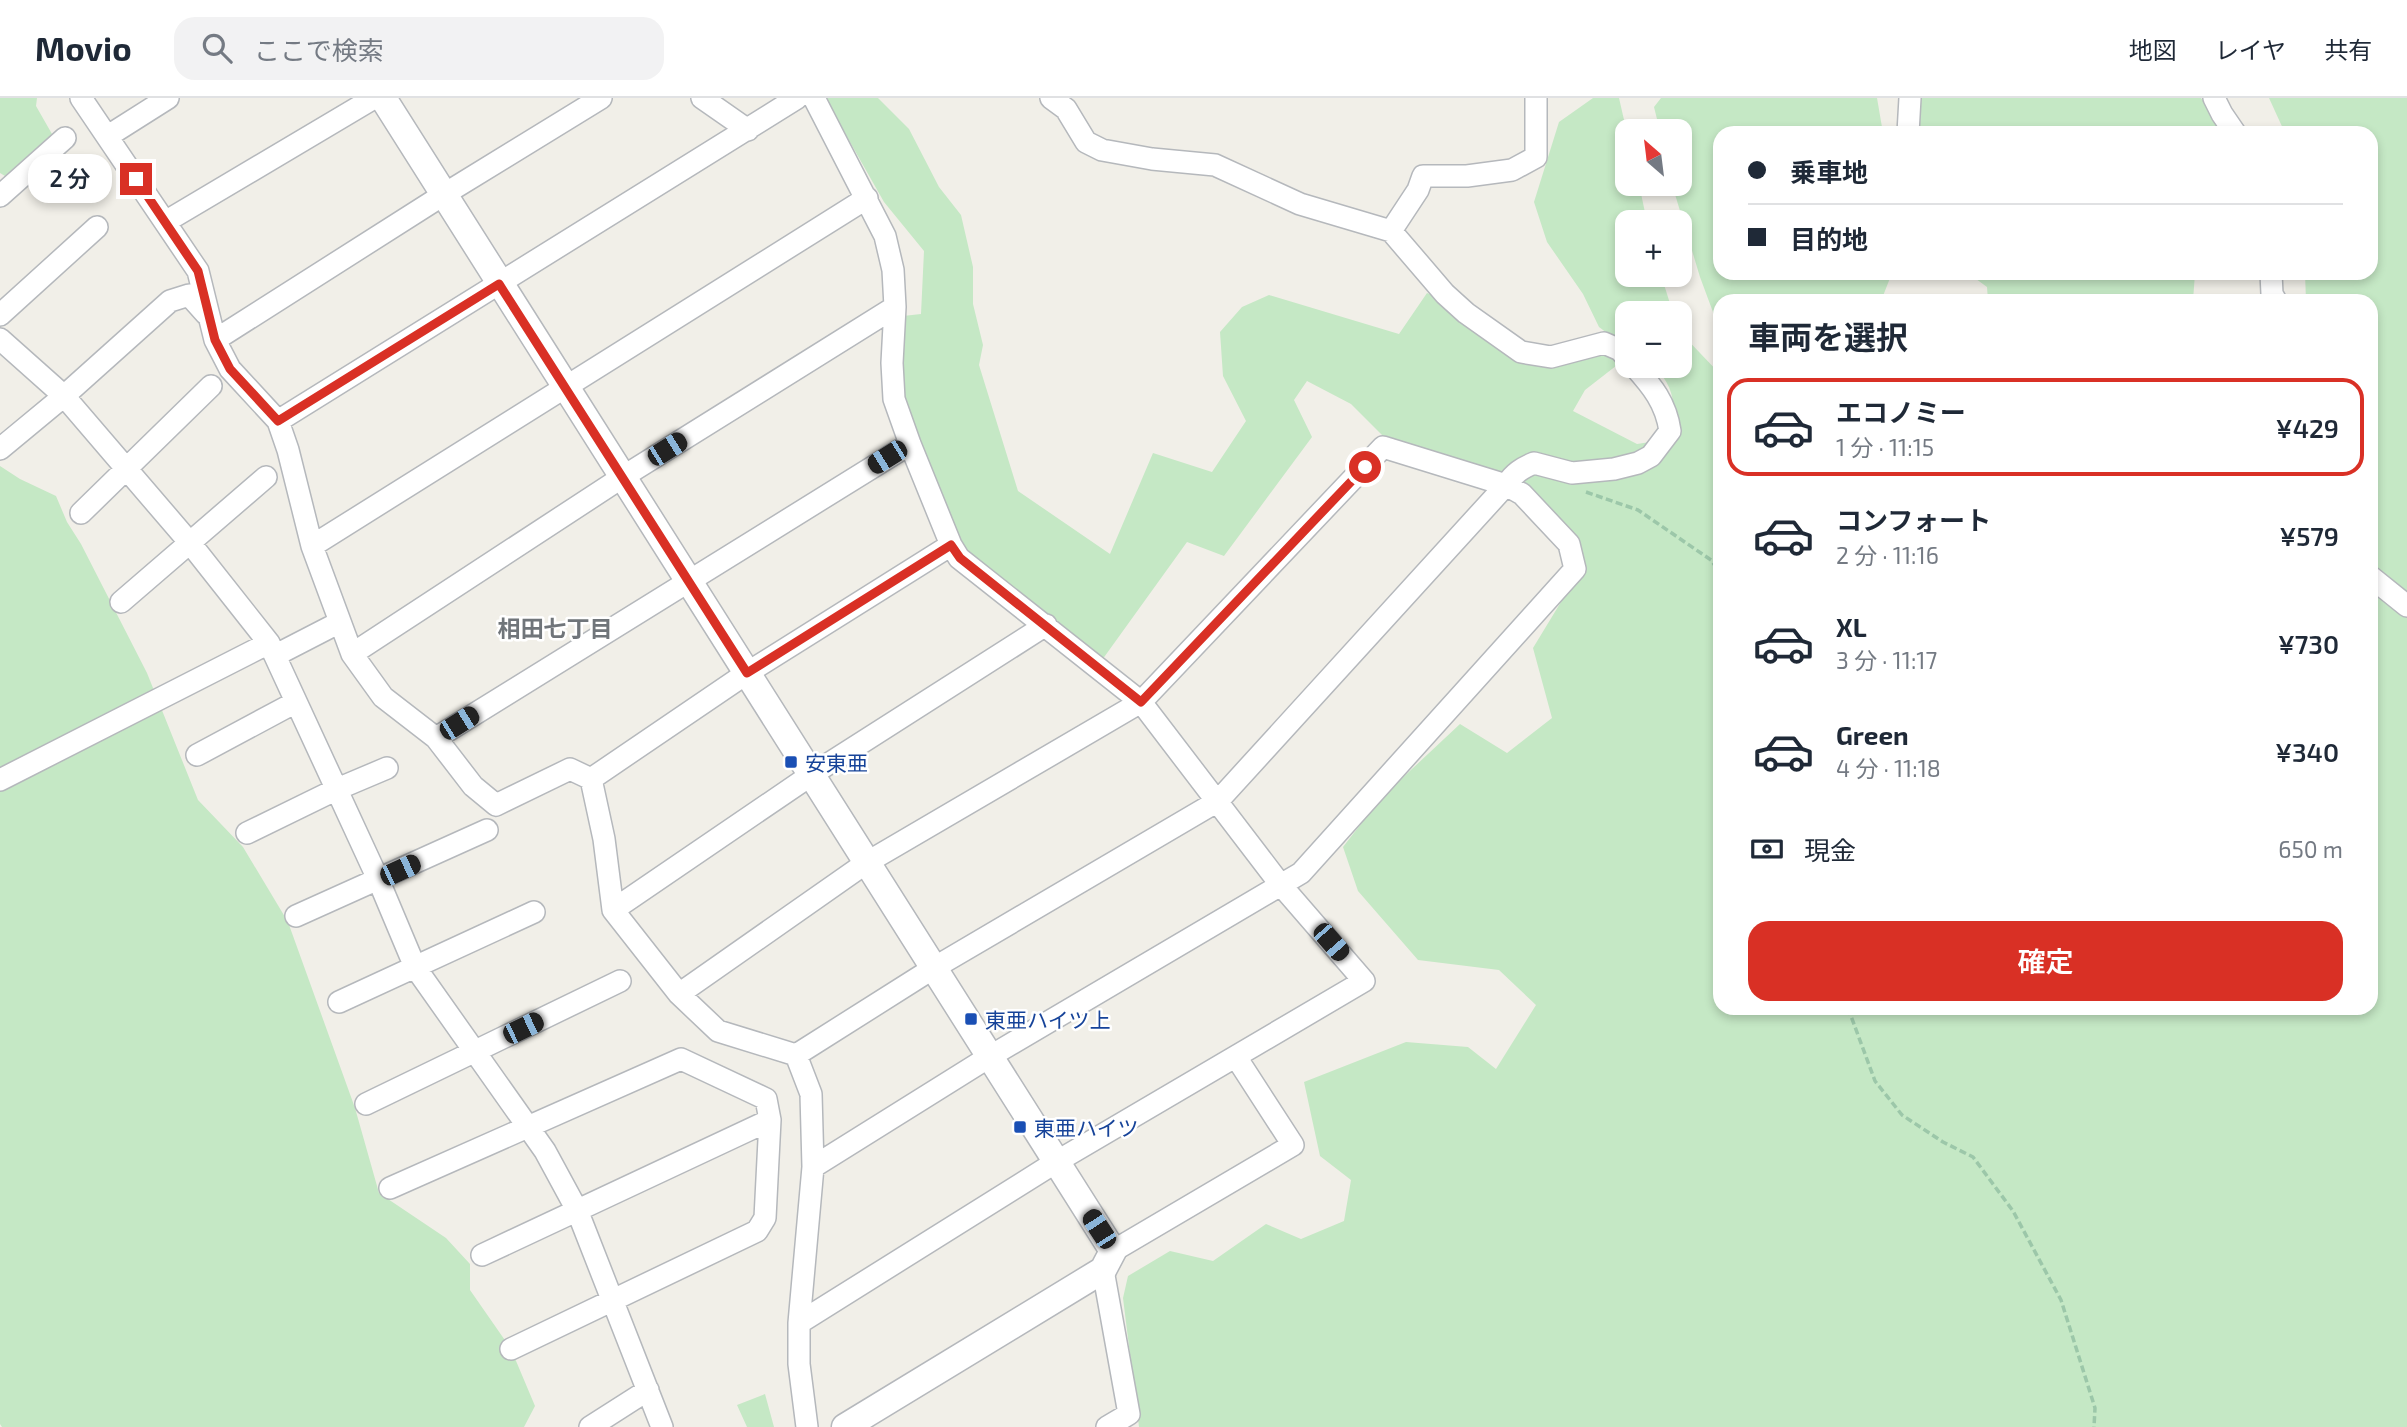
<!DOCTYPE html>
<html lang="ja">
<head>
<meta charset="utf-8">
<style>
  :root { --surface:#fff; --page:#f2f2f3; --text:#1f2937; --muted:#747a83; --line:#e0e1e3; --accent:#d93025 }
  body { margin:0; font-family:"Exo 2","Noto Sans JP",sans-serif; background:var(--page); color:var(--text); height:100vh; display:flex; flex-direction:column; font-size:26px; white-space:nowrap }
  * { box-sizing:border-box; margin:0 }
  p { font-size:23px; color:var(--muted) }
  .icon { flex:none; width:38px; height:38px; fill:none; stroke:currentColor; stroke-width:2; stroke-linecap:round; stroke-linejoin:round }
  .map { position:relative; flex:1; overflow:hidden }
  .panel { position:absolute; left:1713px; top:196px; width:665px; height:721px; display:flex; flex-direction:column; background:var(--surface); border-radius:21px; box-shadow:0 4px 10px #0003 }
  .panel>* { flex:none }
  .guide { position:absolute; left:1713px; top:28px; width:665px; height:154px; border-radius:21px; box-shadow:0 4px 10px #0003; display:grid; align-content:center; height:154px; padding:0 35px; background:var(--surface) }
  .needle { width:46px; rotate:332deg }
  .fabs { position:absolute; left:1615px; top:21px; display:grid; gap:14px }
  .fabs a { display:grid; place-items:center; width:77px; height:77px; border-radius:14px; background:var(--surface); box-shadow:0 4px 10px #0003; font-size:35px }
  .end { position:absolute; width:32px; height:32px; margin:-16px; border:9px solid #d93025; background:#fff; box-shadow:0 0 0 4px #fff }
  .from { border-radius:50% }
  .bubble { position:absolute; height:49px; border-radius:21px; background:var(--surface); box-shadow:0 4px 10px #0003; font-size:23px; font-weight:600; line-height:49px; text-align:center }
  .car { position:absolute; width:21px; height:42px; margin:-21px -10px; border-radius:9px; box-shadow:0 0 5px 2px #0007; background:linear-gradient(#222 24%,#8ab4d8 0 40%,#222 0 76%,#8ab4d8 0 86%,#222 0) }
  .guide b { display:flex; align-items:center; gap:24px; height:66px; font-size:26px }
  .guide b+b { border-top:2px solid var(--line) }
  .guide i { width:18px; height:18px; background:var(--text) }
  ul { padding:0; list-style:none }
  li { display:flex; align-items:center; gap:21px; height:98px; margin:0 14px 10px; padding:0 21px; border:4px solid transparent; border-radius:21px }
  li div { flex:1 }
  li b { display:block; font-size:26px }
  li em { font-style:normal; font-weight:600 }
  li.current { border-color:var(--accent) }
  li>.icon { width:63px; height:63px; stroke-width:1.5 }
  h2 { padding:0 35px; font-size:32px; line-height:84px }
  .pay { display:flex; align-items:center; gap:18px; height:77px; padding:0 35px; font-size:26px }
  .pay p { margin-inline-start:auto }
  .primary-button { display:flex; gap:14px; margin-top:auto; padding:14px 35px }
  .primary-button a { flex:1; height:80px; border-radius:21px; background:var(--accent); color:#fff; font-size:28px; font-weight:600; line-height:80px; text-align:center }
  header { display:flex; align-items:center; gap:42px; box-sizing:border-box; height:98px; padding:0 35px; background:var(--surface); border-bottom:2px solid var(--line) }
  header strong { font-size:33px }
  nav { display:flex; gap:38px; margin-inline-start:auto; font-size:24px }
  .search { width:490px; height:63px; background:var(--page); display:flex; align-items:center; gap:18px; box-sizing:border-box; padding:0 24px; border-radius:21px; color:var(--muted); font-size:26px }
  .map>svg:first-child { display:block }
  .green { fill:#c5e8c5 }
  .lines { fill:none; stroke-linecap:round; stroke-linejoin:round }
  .minor-casing { stroke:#b5b8bc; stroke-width:24 }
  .tertiary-casing { stroke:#b5b8bc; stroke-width:29 }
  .path { stroke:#9cc7a9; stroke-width:3.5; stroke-dasharray:7 3.5; stroke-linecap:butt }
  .minor { stroke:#fff; stroke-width:21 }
  .tertiary { stroke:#fff; stroke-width:26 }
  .route { stroke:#d93025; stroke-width:9 }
  .transit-dot { fill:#1a4fb4; stroke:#fff; stroke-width:2.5 }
  .labels { text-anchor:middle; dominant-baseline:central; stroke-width:5; stroke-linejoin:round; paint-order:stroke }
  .transit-label { font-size:21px; fill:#164399; stroke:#fff; text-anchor:start }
  .neighbourhood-label { font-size:23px; font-weight:bold; fill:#70757a; stroke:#fff }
</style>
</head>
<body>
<header>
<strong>Movio</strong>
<div class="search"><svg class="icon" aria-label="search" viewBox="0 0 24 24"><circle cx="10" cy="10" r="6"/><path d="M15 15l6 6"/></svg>ここで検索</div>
<nav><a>地図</a><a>レイヤ</a><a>共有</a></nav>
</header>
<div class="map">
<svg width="2407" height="1329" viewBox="0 0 2407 1329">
  <rect width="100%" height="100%" fill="#f1efe8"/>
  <path class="green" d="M0 0H37L36 8 52 36 5 78 0 75Z
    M825 0H878L909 31 939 89 961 117 973 169V206L983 247 979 267 1018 393 1110 456 1153 355 1212 374 1246 323 1223 278 1220 234 1242 209 1269 197 1399 236 1427 195 1435 198 1516 260 1608 253 1621 264 1585 292 1573 313 1637 346 1650 344 1673 324C1675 299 1671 286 1654 268H1680V234L1720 276V910H2371V203H2306L2305 175H2371V35H2285L2269 0H2407V1329H1139L1123 1200 1128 1178 1170 1153 1213 1163 1266 1126 1301 1141 1344 1123 1351 1082 1320 1058 1304 984 1406 944 1468 949 1496 971 1536 907 1499 872 1418 862 1358 793 1343 749 1381 700 1460 626 1507 655 1552 620 1533 550 1581 471 1529 393 1386 341 1351 306 1307 283 1294 302 1312 339 1224 458 1187 444 1097 569 951 447 894 301 903 218 921 216 924 153 884 104Z
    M1593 0H1619L1627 35 1628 86H1639L1647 124H1628V177H1661L1673 215H1628L1627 250 1599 229 1583 196 1547 144 1534 104 1559 24Z
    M1661 0H1877L1883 35H1720V175H1892L1881 203H1720V233L1700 179 1674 93 1672 86H1680V33H1660L1654 9Z
    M1916 0H2201L2226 35H1913Z
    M1972 175H2195L2193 203H1988L1987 189 1972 178Z
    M0 368 20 381 56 398 67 424 81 446 147 575 198 702 243 749 288 824 355 1010 379 1095 446 1140 470 1166V1192L511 1251 535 1308 524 1329H2L0 1326Z
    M765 1296 774 1329H747L737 1307Z"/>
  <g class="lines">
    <defs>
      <path id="minor" d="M81 0 198 173 215 242 230 271 278 323 288 352 312 448 352 556 383 599 436 640 473 688 496 707 570 671 591 681 604 741 613 812 679 896 718 933 796 957 811 996 813 1069 799 1225V1266L807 1329
        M702 0 748 32
        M1051 0 1066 11 1086 44 1102 52 1152 61 1215 67 1300 106 1391 133 1445 196 1466 215 1521 254 1551 259 1604 245 1620 252 1628 261
        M2214 0 2222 16 2235 35
        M1908 35 1910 0
        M108 38 168 0
        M0 98 65 40
        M165 124 374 0
        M1391 133 1418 92 1423 78H1467L1512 72 1536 59V0
        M2271 175 2272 196 2276 203
        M0 217 97 129
        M0 241 64 298 190 445 269 545 378 781 415 869 545 1053 577 1112 662 1329
        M215 242 443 97 601 0
        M278 323 797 0
        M0 351 64 298 170 203 189 197 206 216
        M81 415 211 288
        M312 448 867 100
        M2371 479 2407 508
        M121 504 266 379
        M352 556 621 380 895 209
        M276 557 340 524
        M436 640 910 346
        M197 657 296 604
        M591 681 747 575 951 447
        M0 682 269 545
        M247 735 335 692 387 670
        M613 812 811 677 1046 527
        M296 818 487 732
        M679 896 866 765 1141 604 1383 349 1506 387 1522 396 1569 446 1575 471 1301 775 989 959 813 1069
        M339 904 534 814
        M796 957 932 871 1218 703 1506 387C1514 375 1522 370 1534 365L1572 375 1614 371 1638 365 1651 358 1670 333C1666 305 1652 288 1634 268
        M366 1006 620 883
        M390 1090 681 961 766 1001 770 1022 765 1120 757 1133 511 1251
        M1113 1153 1293 1047 1236 959
        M482 1157 770 1022
        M1103 1172 1129 1316 1107 1329
        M799 1225 1056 1064 1364 883 1280 786 1141 604 959 460 951 447 910 346 894 301 892 265 895 209 893 172 885 138 814 0
        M590 1329 648 1292"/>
      <path id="tertiary" d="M383 0 1113 1153 1103 1172 845 1329"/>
    </defs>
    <use href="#minor" class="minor-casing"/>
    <use href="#tertiary" class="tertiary-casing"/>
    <path class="path" d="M1586 394 1638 412 1711 462 1720 475
      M1848 910 1875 983 1902 1017 1943 1044 1973 1059 2013 1113 2061 1202 2095 1310 2094 1329"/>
    <use href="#minor" class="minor"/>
    <use href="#tertiary" class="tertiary"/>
  </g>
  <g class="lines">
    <path class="route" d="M136 81 198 173 215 242 230 271 278 323 499 186 747 575 951 447 960 460 1141 604 1365 369"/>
  </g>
  <g class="transit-dot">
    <rect x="784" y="657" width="14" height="14" rx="3.5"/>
    <rect x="964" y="914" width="14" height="14" rx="3.5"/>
    <rect x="1013" y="1022" width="14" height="14" rx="3.5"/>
  </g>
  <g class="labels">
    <g class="transit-label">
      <text x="805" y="664">安東亜</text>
      <text x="985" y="921">東亜ハイツ上</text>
      <text x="1034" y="1029">東亜ハイツ</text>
    </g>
    <g class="neighbourhood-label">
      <text x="555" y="530">相田七丁目</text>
    </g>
  </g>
</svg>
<div class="fabs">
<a><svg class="needle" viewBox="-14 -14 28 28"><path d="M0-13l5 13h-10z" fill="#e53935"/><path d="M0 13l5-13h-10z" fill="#747a83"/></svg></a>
<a>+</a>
<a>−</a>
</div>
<i class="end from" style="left:1365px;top:369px"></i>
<i class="end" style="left:136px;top:81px"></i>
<div class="bubble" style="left:28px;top:56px;width:84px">2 分</div>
<i class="car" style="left:667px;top:351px;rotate:58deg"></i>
<i class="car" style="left:887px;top:359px;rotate:238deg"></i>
<i class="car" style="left:459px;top:625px;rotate:58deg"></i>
<i class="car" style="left:400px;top:772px;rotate:65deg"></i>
<i class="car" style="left:1331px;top:844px;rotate:139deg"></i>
<i class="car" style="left:523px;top:930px;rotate:64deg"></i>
<i class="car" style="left:1099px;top:1131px;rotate:327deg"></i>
<div class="guide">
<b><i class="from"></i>乗車地</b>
<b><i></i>目的地</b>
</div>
<section class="panel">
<h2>車両を選択</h2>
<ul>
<li class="current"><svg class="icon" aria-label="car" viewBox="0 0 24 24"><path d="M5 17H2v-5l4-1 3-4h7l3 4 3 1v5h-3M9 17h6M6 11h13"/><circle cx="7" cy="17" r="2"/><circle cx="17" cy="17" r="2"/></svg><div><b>エコノミー</b><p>1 分 · 11:15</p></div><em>¥429</em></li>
<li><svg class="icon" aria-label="car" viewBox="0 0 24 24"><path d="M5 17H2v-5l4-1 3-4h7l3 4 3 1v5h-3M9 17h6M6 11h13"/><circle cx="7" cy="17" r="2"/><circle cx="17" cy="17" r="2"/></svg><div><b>コンフォート</b><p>2 分 · 11:16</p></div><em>¥579</em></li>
<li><svg class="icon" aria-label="car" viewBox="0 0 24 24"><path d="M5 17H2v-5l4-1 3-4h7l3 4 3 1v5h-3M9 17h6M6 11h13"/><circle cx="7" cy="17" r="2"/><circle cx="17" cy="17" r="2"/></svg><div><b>XL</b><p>3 分 · 11:17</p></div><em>¥730</em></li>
<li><svg class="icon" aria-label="car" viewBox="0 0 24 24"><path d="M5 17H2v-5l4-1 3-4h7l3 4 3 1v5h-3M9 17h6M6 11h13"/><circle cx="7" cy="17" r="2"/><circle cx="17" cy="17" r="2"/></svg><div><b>Green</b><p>4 分 · 11:18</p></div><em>¥340</em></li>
</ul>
<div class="pay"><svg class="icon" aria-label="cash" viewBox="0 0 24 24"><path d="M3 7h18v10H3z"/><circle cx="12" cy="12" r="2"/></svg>現金<p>650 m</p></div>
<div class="primary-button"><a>確定</a></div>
</section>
</div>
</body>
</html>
